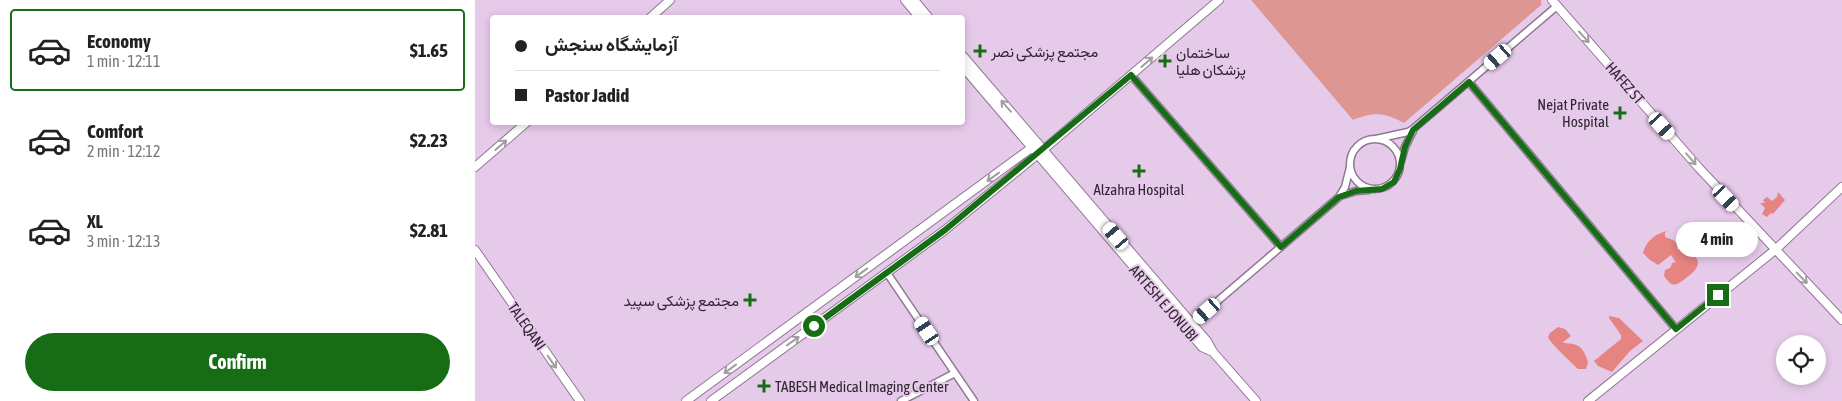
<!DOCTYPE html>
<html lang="en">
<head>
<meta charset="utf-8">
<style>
  :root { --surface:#fff; --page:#f2f2f2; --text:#222; --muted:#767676; --line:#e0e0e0; --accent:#166d16 }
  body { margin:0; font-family:"Asap Condensed",Vazirmatn,sans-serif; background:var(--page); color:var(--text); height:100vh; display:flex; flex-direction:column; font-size:19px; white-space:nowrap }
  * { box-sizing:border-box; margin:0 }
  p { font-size:16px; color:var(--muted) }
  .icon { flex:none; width:28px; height:28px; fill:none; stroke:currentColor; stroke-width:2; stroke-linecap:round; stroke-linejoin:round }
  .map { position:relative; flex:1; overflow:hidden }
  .panel { display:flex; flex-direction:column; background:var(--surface); width:475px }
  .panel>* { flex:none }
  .guide { position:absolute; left:15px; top:15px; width:475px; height:110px; border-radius:5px; box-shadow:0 2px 8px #0003; display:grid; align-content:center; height:110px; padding:0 25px; background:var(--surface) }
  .tools { position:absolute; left:1301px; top:335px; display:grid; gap:10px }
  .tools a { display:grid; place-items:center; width:50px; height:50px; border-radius:50%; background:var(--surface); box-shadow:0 2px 8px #0003; font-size:25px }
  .end { position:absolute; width:22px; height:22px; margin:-11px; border:6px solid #166d16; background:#fff; box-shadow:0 0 0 2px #fff }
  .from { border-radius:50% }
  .bubble { position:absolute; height:35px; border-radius:18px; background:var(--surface); box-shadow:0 2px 8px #0003; font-size:16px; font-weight:700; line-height:35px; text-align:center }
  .car { position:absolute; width:15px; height:30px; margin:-15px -8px; border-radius:6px; box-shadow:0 0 4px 1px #0007; background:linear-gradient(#fff 24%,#345 0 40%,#fff 0 76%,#345 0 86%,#fff 0) }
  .guide b { display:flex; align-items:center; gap:18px; height:48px; font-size:19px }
  .guide b+b { border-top:1px solid var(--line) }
  .guide i { width:12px; height:12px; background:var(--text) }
  ul { padding:9px 0 0; list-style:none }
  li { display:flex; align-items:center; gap:15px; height:82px; margin:0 10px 8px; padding:0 15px; border:2px solid transparent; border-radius:5px }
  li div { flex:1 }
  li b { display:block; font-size:19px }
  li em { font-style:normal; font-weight:700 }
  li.current { border-color:var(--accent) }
  li>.icon { width:45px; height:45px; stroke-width:1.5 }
  .button { display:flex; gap:10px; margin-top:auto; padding:10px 25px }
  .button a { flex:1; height:58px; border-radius:30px; background:var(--accent); color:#fff; font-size:20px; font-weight:700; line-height:58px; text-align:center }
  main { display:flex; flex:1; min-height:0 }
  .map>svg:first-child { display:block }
  .green { fill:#de9692 }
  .forest { fill:#e58480 }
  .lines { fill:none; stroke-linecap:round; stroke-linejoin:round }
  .minor-casing { stroke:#907793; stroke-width:9 }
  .major-casing { stroke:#907793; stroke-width:10 }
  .minor { stroke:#fff; stroke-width:6 }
  .major { stroke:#fff; stroke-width:8 }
  .oneway { stroke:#a29da2 }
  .route { stroke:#166d16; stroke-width:6 }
  .poi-dot { fill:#166d16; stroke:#e6caea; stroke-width:2 }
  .labels { text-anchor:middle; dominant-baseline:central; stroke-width:4; stroke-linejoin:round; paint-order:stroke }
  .poi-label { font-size:15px; fill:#302531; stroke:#e6caea; text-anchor:start }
  .street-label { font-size:15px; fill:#302531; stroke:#e6caea }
</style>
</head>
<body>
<main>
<section class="panel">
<ul>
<li class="current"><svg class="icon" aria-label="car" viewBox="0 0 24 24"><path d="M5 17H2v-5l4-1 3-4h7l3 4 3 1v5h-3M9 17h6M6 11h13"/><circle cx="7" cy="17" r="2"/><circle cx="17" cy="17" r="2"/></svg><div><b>Economy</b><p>1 min · 12:11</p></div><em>$1.65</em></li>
<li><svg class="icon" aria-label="car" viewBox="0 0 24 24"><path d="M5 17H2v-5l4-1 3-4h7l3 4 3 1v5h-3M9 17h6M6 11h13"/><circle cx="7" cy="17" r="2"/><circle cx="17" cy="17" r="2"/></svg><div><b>Comfort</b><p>2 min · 12:12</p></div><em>$2.23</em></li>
<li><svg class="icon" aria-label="car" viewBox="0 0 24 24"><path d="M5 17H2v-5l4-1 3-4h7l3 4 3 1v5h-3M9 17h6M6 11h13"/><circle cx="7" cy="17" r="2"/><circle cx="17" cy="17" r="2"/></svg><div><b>XL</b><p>3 min · 12:13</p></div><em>$2.81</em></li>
</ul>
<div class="button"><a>Confirm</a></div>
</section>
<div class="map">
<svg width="1367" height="401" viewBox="0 0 1367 401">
  <rect width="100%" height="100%" fill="#e6caea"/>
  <path class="green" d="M776 0H1066V5L929 123C908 112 899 112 878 120Z"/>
  <path class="forest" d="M1303 192 1310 200 1298 214 1296 213 1292 217 1287 214 1290 208 1285 203H1290L1288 200 1292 197 1297 201 1302 197Z
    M1192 231 1190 233V237L1198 240 1203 244 1202 250 1206 247 1212 248C1215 252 1223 257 1223 263 1222 270 1216 274 1211 278 1201 286 1197 288 1189 276L1190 270 1195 268 1198 262 1201 263 1196 255 1183 265 1175 260 1168 253C1171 241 1180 234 1192 231Z
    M1134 316 1144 318 1168 341 1155 351 1137 372 1123 366 1119 361 1146 339V335L1134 318Z
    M1083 327 1090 329 1096 336 1088 342 1089 343C1105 344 1108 347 1113 362L1111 369H1103C1097 363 1074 342 1073 337L1075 333Z"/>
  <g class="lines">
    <defs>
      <path id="minor" d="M656 75 806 247
        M994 82 1201 329
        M875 164a25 25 0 1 1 50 0a25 25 0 1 1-50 0Z
        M901 139 933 132 938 129 1082 6
        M926 161 930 147 938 131
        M865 196 881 191 894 190
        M412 273 499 401
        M717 323 864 197 870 187 875 167
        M426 401 480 373"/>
      <path id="major" d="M430 0 445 18
        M439 0 454 18
        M1077 0 1224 168 1367 320
        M175 18 195 0
        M488 56 732 341 738 352 781 401
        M488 67 727 347 738 352
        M0 167 52 122
        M0 250 105 401
        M211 401 563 143
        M236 401 470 230 568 150 744 0
        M1113 401 1300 250 1367 187"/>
    </defs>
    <use href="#minor" class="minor-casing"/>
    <use href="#major" class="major-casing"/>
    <use href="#minor" class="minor"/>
    <use href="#major" class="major"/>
  </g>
  <defs><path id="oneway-shaft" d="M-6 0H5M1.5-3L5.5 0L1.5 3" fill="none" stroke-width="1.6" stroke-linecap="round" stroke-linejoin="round" transform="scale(1.25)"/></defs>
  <g class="oneway">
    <use href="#oneway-shaft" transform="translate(1109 37) rotate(47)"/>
    <use href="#oneway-shaft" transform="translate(672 62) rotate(-41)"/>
    <use href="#oneway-shaft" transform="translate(531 106) rotate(-131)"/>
    <use href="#oneway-shaft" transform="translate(26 145) rotate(-41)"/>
    <use href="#oneway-shaft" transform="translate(1216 159) rotate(49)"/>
    <use href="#oneway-shaft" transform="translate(518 177) rotate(144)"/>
    <use href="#oneway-shaft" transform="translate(386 273) rotate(144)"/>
    <use href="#oneway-shaft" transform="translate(1327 278) rotate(46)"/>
    <use href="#oneway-shaft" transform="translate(318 341) rotate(-36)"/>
    <use href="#oneway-shaft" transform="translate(77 362) rotate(55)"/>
    <use href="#oneway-shaft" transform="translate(255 369) rotate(144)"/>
  </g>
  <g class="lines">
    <path class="route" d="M339 326 470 230 656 75 806 247 864 197 881 191 907 189 919 182 925 169 930 147 938 130 994 82 1201 329 1243 295"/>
  </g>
  <g class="poi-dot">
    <path d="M502.5 43.5h5v5h5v5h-5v5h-5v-5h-5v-5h5z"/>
    <path d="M687.5 53.5h5v5h5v5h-5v5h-5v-5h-5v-5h5z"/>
    <path d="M1142.5 105.5h5v5h5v5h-5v5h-5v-5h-5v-5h5z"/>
    <path d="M661.5 163.5h5v5h5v5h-5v5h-5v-5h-5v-5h5z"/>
    <path d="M272.5 292.5h5v5h5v5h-5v5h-5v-5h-5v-5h5z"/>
    <path d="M286.5 378.5h5v5h5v5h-5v5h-5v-5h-5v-5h5z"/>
  </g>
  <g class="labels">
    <g class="poi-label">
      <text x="516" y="51">مجتمع پزشکی نصر</text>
      <text x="701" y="52">ساختمان<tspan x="701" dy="17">پزشکان هلیا</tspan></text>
      <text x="1134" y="104" text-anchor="end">Nejat Private<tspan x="1134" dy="17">Hospital</tspan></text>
      <text x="664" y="189" text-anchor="middle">Alzahra Hospital</text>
      <text x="264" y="300" text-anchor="end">مجتمع پزشکی سپید</text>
      <text x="300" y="386">TABESH Medical Imaging Center</text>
    </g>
    <g class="street-label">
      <text transform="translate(1150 83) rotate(49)">HAFEZ ST</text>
      <text transform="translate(689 303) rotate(49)">ARTESH E JONUBI</text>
      <text transform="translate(52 326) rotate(55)">TALEQANI</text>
    </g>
  </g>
</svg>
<div class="tools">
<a><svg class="icon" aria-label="locate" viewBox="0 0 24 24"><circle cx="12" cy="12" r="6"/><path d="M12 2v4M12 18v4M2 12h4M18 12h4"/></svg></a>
</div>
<i class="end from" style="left:339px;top:326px"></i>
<i class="end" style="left:1243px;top:295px"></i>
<div class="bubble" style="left:1201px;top:222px;width:82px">4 min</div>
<i class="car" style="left:1023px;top:57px;rotate:229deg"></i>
<i class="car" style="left:1187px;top:126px;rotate:138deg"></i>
<i class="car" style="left:1251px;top:198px;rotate:137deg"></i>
<i class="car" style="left:641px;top:236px;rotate:320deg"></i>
<i class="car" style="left:732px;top:311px;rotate:229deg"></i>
<i class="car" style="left:452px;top:331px;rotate:326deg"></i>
<div class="guide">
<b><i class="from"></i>آزمایشگاه سنجش</b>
<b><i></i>Pastor Jadid</b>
</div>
</div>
</main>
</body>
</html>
